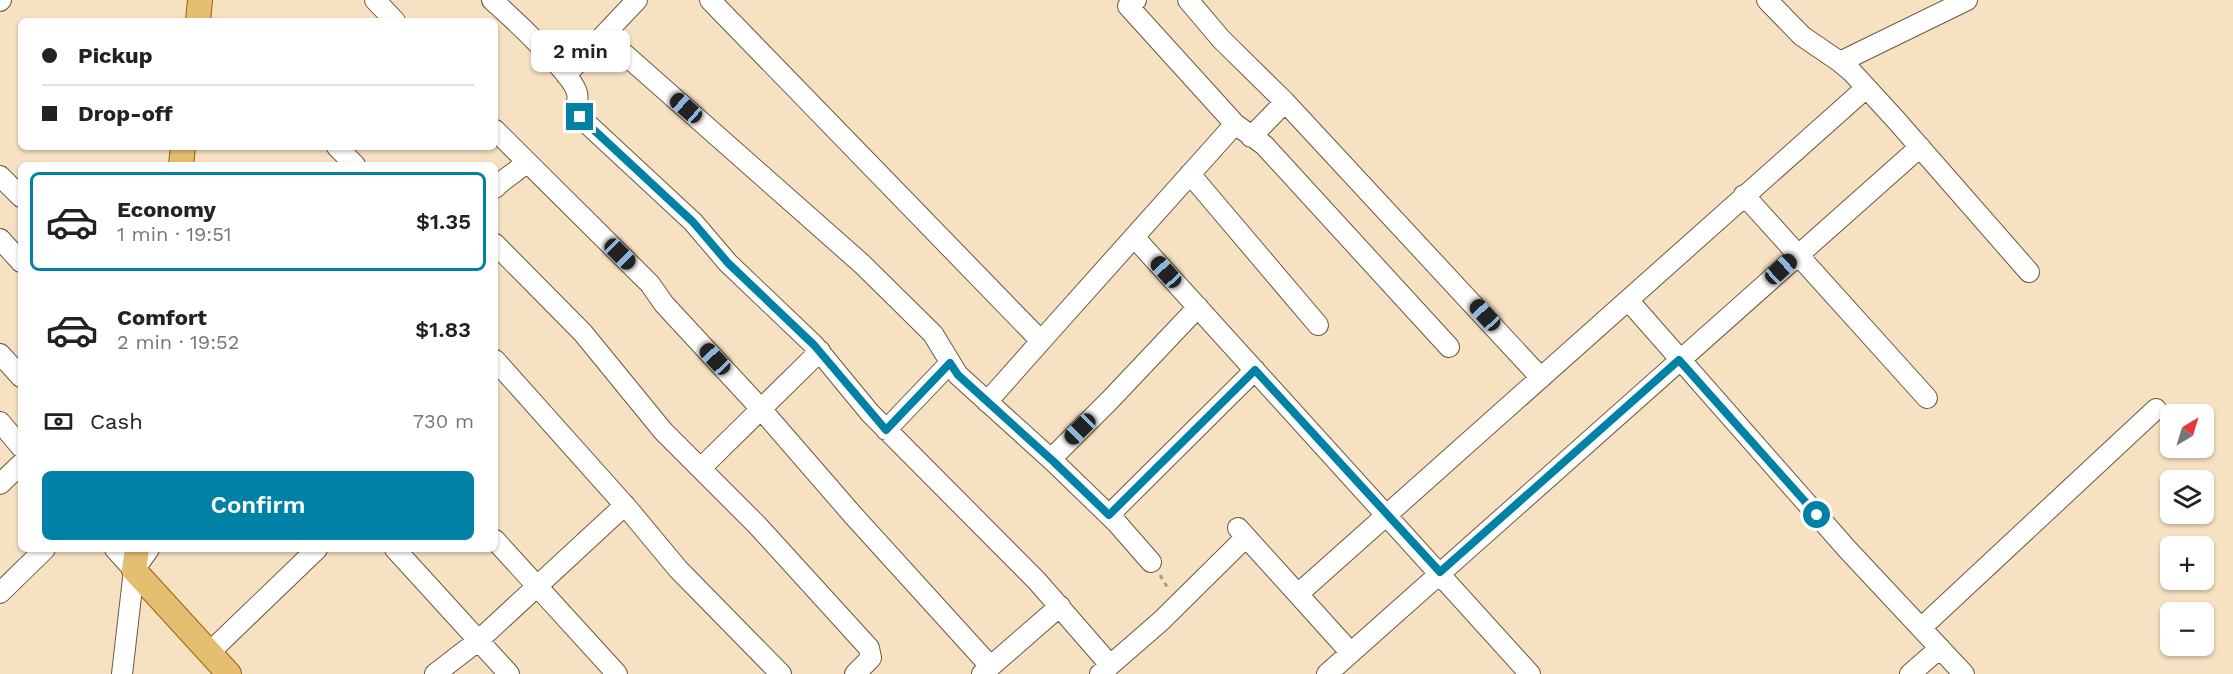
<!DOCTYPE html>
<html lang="en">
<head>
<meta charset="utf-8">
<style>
  :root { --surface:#fff; --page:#f6f6f6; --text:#222; --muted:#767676; --line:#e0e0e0; --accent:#0181a6 }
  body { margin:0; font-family:"Work Sans",sans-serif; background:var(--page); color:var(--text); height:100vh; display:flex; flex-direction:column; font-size:22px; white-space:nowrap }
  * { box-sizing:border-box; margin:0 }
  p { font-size:20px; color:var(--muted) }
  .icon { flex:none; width:33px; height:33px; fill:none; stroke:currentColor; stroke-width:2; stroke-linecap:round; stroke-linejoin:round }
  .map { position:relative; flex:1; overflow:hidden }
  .drawer { position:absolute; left:18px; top:162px; width:480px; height:390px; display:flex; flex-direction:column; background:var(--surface); border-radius:9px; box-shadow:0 2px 4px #0004 }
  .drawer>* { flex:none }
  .hud { position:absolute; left:18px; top:18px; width:480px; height:132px; border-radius:9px; box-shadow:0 2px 4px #0004; display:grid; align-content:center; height:132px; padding:0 24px; background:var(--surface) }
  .needle { width:39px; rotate:38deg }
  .buttons { position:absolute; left:2160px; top:404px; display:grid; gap:12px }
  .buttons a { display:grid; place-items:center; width:54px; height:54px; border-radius:9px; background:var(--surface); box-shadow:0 2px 4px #0004; font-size:30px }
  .end { position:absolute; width:27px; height:27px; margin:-14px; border:8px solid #0181a6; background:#fff; box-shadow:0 0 0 3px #fff }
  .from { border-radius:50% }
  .bubble { position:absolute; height:42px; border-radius:9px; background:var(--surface); box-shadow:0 2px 4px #0004; font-size:20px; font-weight:600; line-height:42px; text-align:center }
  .car { position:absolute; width:18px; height:36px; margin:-18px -9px; border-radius:8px; box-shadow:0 0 4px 2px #0007; background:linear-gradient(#222 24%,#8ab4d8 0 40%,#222 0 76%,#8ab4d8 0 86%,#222 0) }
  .hud b { display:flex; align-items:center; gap:21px; height:57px; font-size:22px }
  .hud b+b { border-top:2px solid var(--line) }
  .hud i { width:15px; height:15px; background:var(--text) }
  ul { padding:10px 0 0; list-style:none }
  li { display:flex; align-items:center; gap:18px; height:99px; margin:0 12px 9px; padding:0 12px; border:3px solid transparent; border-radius:9px }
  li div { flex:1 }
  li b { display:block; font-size:22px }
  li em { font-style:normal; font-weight:600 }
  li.active { border-color:var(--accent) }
  li>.icon { width:54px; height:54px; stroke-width:1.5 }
  .pay { display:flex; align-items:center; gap:15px; height:66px; padding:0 24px; font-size:22px }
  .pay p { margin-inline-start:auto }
  .cta { display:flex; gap:12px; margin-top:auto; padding:12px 24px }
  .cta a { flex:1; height:69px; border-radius:9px; background:var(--accent); color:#fff; font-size:24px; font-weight:600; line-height:69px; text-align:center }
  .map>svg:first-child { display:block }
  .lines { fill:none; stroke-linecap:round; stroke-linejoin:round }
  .minor-casing { stroke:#6b593f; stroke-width:22 }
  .major-casing { stroke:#93660c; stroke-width:26 }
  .path { stroke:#ae9d85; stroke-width:3; stroke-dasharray:4.5 4.5; stroke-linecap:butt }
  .minor { stroke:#fff; stroke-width:20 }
  .major { stroke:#e6be6f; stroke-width:24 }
  .route { stroke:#0181a6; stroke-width:8 }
</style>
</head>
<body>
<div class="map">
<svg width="2233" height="674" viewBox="0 0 2233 674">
  <rect width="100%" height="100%" fill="#f6e1c3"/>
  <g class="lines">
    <defs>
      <path id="minor" d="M375 0 395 21
        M492 0C509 15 573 74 577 93 579 99 575 105 576 111L580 117 693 222 728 263 814 345 870 413 1037 581 1110 665
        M710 0 1041 341 1235 124 1128 6 1136 0
        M1188 0 1221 39 1285 102 1541 378
        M1767 0 1802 36 1840 62 1852 72 1896 120 2029 272
        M0 1 1 0
        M604 36 862 264 933 334 958 375 1054 462 1116 522 1151 562
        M1840 62 1967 0
        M566 75 637 0
        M1235 124 1264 145 1449 347
        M495 130 650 284 664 304 761 409 852 514 990 666
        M1251 137 1285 102
        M337 147 355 165
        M1190 174 1318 325
        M0 176 21 197
        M495 188C504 178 516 173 526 162
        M1744 195 1927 398
        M1134 237 1530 674
        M0 239 21 262
        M495 244 583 333 663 431 757 525 869 648 871 658 855 674
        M1628 300 1847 549 1964 674
        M0 354 21 377
        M495 360 629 510 678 569 781 674
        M987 402 1041 341
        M0 422 21 447
        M886 430 950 363
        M1051 459 1110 400 1198 307
        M702 467 820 351
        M0 484 21 464
        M1109 515 1255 370
        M1238 528 1351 653
        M495 540 617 674
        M115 549 134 570
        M395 549 509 674
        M0 593 45 549
        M1298 594 1866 88
        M1921 628 2156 409
        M210 652 317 549
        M122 674 134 570 149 549
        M435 674 479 640 625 505
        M982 674 1060 606
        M1100 674 1161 621 1246 537
        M1327 674 1920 147
        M1910 674 1940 648"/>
      <path id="major" d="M198 21 200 0
        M181 165 183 147
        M137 549 134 570 229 674"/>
    </defs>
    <use href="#minor" class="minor-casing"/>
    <use href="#major" class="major-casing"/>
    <path class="path" d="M1160 575 1169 590"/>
    <use href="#minor" class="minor"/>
    <use href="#major" class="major"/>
  </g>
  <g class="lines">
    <path class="route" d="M580 117 693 222 728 263 814 345 886 430 950 363 958 375 1054 462 1109 515 1255 370 1440 572 1679 360 1817 515"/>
  </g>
</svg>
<div class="buttons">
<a><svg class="needle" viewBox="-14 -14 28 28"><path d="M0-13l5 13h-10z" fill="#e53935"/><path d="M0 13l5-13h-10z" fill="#767676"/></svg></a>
<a><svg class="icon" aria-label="layers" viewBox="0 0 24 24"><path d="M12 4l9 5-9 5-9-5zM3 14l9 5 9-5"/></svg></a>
<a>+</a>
<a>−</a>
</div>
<i class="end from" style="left:1817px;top:515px"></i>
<i class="end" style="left:580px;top:117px"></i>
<div class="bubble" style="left:531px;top:30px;width:99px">2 min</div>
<i class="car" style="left:686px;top:108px;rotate:311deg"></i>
<i class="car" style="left:620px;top:254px;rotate:135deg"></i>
<i class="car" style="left:1781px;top:269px;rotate:48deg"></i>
<i class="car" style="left:1166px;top:272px;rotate:318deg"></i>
<i class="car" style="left:1485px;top:315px;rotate:318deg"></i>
<i class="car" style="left:715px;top:359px;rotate:317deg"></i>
<i class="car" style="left:1080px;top:429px;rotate:225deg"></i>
<div class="hud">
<b><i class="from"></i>Pickup</b>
<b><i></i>Drop-off</b>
</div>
<section class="drawer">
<ul>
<li class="active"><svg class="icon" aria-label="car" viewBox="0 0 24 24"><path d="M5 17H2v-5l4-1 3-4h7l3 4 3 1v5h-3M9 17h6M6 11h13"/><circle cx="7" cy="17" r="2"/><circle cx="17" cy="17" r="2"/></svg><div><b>Economy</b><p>1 min · 19:51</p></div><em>$1.35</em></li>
<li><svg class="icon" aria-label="car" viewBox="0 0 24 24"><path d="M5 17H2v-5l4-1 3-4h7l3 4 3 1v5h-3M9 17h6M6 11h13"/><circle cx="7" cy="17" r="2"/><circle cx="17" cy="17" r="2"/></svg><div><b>Comfort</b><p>2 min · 19:52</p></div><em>$1.83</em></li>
</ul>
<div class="pay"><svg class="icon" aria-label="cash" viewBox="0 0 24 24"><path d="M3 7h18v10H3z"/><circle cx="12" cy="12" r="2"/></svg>Cash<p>730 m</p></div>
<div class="cta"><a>Confirm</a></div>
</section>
</div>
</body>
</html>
